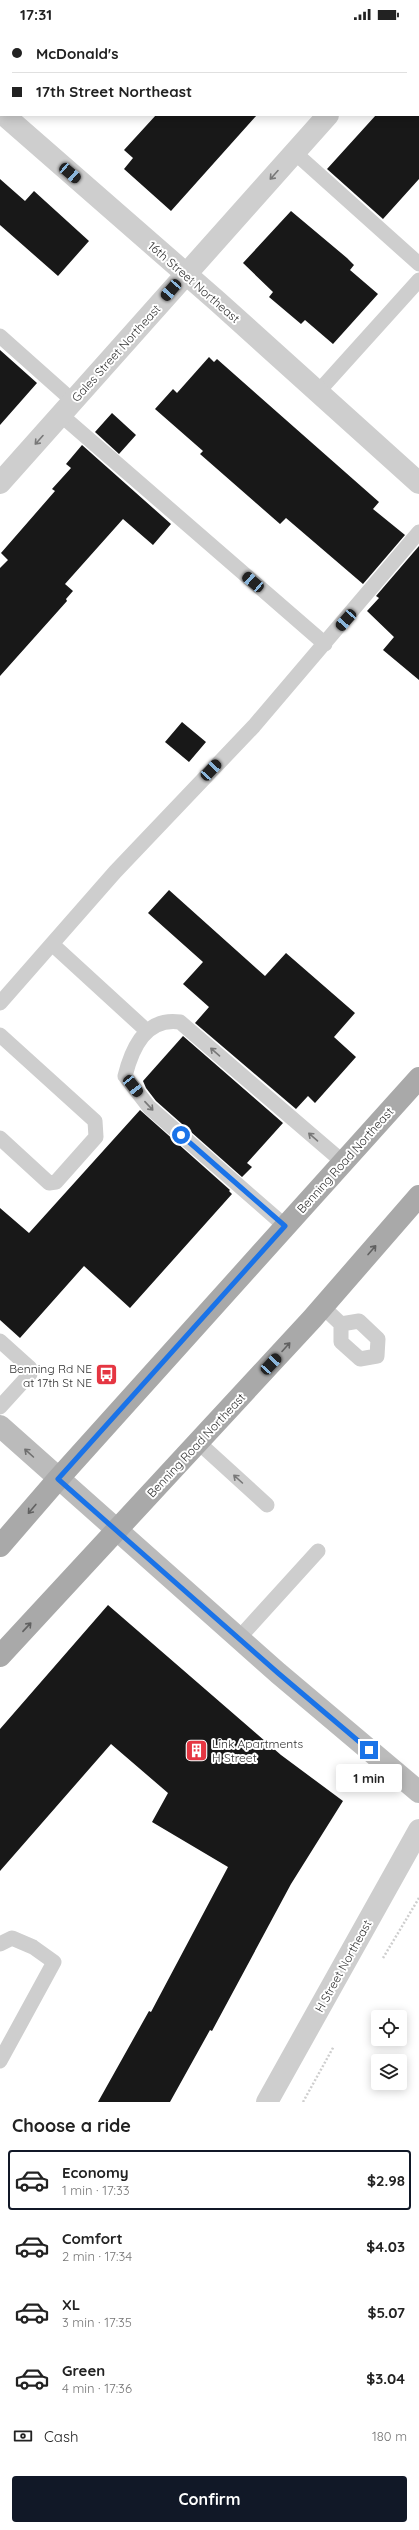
<!DOCTYPE html>
<html lang="en">
<head>
<meta charset="utf-8">
<style>
  :root { --surface:#fff; --page:#f6f6f6; --text:#222; --muted:#767676; --line:#e0e0e0; --accent:#111827 }
  body { margin:0; font-family:Quicksand,sans-serif; background:var(--page); color:var(--text); height:100vh; display:flex; flex-direction:column; font-size:15px; white-space:nowrap }
  * { box-sizing:border-box; margin:0 }
  p { font-size:13px; color:var(--muted) }
  .icon { flex:none; width:22px; height:22px; fill:none; stroke:currentColor; stroke-width:2; stroke-linecap:round; stroke-linejoin:round }
  .map { position:relative; height:2074px; overflow:hidden }
  .side { display:flex; flex-direction:column; background:var(--surface); flex:1 }
  .side>* { flex:none }
  .guide { position:absolute; left:0px; top:0px; width:419px; height:88px; box-shadow:0 2px 10px #0003; display:grid; align-content:center; height:88px; padding:0 12px; background:var(--surface) }
  .tools { position:absolute; left:371px; top:1982px; display:grid; gap:8px }
  .tools a { display:grid; place-items:center; width:36px; height:36px; border-radius:4px; background:var(--surface); box-shadow:0 2px 10px #0003; font-size:20px }
  .end { position:absolute; width:18px; height:18px; margin:-9px; border:5px solid #1a73e8; background:#fff; box-shadow:0 0 0 2px #fff }
  .from { border-radius:50% }
  .bubble { position:absolute; height:28px; border-radius:4px; background:var(--surface); box-shadow:0 2px 10px #0003; font-size:13px; font-weight:800; line-height:28px; text-align:center }
  .car { position:absolute; width:12px; height:24px; margin:-12px -6px; border-radius:5px; box-shadow:0 0 3px 1px #0007; background:linear-gradient(#222 24%,#8ab4d8 0 40%,#222 0 76%,#8ab4d8 0 86%,#222 0) }
  .guide b { display:flex; align-items:center; gap:14px; height:38px; font-size:15px }
  .guide b+b { border-top:1px solid var(--line) }
  .guide i { width:10px; height:10px; background:var(--text) }
  ul { padding:0; list-style:none }
  li { display:flex; align-items:center; gap:12px; height:60px; margin:0 8px 6px; padding:0 4px; border:2px solid transparent; border-radius:4px }
  li div { flex:1 }
  li b { display:block; font-size:15px }
  li em { font-style:normal; font-weight:800 }
  li.current { border-color:var(--accent) }
  li>.icon { width:36px; height:36px; stroke-width:1.5 }
  h2 { padding:0 12px; font-size:18px; line-height:48px }
  .pay { display:flex; align-items:center; gap:10px; height:44px; padding:0 12px; font-size:15px }
  .pay p { margin-inline-start:auto }
  .action { display:flex; gap:8px; margin-top:auto; padding:8px 12px }
  .action a { flex:1; height:46px; border-radius:4px; background:var(--accent); color:#fff; font-size:16px; font-weight:800; line-height:46px; text-align:center }
  .status { display:flex; justify-content:space-between; align-items:center; height:28px; padding:0 20px; background:var(--surface); direction:ltr }
  .status svg { height:11px; fill:currentColor }
  .map>svg:first-child { display:block }
  .building { fill:#181818 }
  .lines { fill:none; stroke-linecap:round; stroke-linejoin:round }
  .path { stroke:#cecece; stroke-width:2.5; stroke-dasharray:2 2; stroke-linecap:butt }
  .service { stroke:#cecece; stroke-width:15 }
  .minor { stroke:#cecece; stroke-width:22 }
  .secondary { stroke:#bbb; stroke-width:22 }
  .primary { stroke:#a9a9a9; stroke-width:22 }
  .oneway { stroke:#787878 }
  .oneway2 { stroke:#616161 }
  .oneway3 { stroke:#6f6f6f }
  .route { stroke:#1a73e8; stroke-width:5 }
  .labels { text-anchor:middle; dominant-baseline:central; stroke-width:4; stroke-linejoin:round; paint-order:stroke }
  .street-label { font-size:12px; fill:#313131; stroke:#fff }
  .poi-label { font-size:12px; fill:#313131; stroke:#fff; text-anchor:end }
</style>
</head>
<body>
<div class="status"><b>17:31</b><svg viewBox="0 0 49 12"><path d="M0 12V9h3v3zM5 12V6h3v6zM10 12V3h3v9zM15 12V0h3v12zM26 1h20v11H26zM47 4h2v5h-2z"/></svg></div>
<div class="map">
<svg width="419" height="2074" viewBox="0 0 419 2074">
  <rect width="100%" height="100%" fill="#fff"/>
  <path class="building" d="M156 87H257L171 183 124 141 133 130 124 122Z
    M376 87H419V151L383 191 327 141Z
    M0 151 25 173 34 163 89 213 58 248 0 197Z
    M291 183 347 230 354 237 350 242 378 266 333 316 305 292 301 296 269 269 273 264 243 235Z
    M0 322 37 355 0 397Z
    M209 329 214 334 217 331 379 474 373 481 405 507 363 556 286 490 280 496 200 426 203 423 155 381 173 361 177 365Z
    M112 385 136 407 119 426 95 404Z
    M82 417 171 496 153 517 123 491 65 556 73 563 66 571 67 573 0 648V540L8 532 1 525 55 463 52 461 71 440 66 436Z
    M419 518V652L383 622 394 609 367 583 379 570 376 568Z
    M182 694 206 714 189 734 165 714Z
    M169 862 265 948 286 925 355 985 334 1009 356 1029 315 1075 308 1068 296 1081 195 995 209 979 183 956 203 934 148 885Z
    M183 1008 283 1095 247 1135 252 1139 242 1149 156 1073 146 1060 143 1053Z
    M140 1082 230 1162 229 1163 232 1166 130 1280 84 1238 20 1310 0 1292V1180L29 1205Z
    M108 1577 281 1727 343 1773 291 1856 212 2003 210 2002 170 2074H98L149 1983 151 1984 228 1839 152 1794 168 1765 111 1716 0 1843V1701Z"/>
  <g class="lines">
    <path class="path" d="M383 1930 419 1870
      M303 2074 334 2018"/>
    <path class="service" d="M95 1 96 0
      M294 124 419 236
      M0 308 73 373
      M318 364 419 252
      M61 387 325 616
      M52 916 147 1003
      M0 975 115 844 254 698 419 504
      M0 1007 95 1093 96 1109 56 1154 49 1155 0 1110
      M285 1198 149 1079 125 1048C132 1020 146 989 180 994L343 1134
      M323 1279 341 1296V1314L360 1331 377 1328 378 1311 359 1293 341 1296
      M0 1313 30 1340V1346L0 1379
      M199 1415 267 1477
      M239 1610 318 1523
      M0 1916 12 1910 33 1919 54 1934 0 2033"/>
    <path class="minor" d="M405 1 406 0
      M4 87 217 273 419 455
      M0 455 328 87
      M267 2074 419 1802"/>
    <path class="secondary" d="M0 1398 278 1645 419 1764"/>
    <path class="primary" d="M0 1518 58 1451 419 1050
      M0 1628 312 1291 419 1168"/>
  </g>
  <defs><path id="oneway-shaft" d="M-6 0H5M1.5-3L5.5 0L1.5 3" fill="none" stroke-width="1.6" stroke-linecap="round" stroke-linejoin="round"/></defs>
  <g class="oneway">
    <use href="#oneway-shaft" transform="translate(274 147) rotate(132)"/>
    <use href="#oneway-shaft" transform="translate(39 412) rotate(132)"/>
    <use href="#oneway-shaft" transform="translate(215 1024) rotate(-139)"/>
    <use href="#oneway-shaft" transform="translate(149 1078) rotate(47)"/>
    <use href="#oneway-shaft" transform="translate(313 1109) rotate(-139)"/>
    <use href="#oneway-shaft" transform="translate(238 1451) rotate(-138)"/>
  </g>
  <g class="oneway2">
    <use href="#oneway-shaft" transform="translate(372 1222) rotate(-49)"/>
    <use href="#oneway-shaft" transform="translate(286 1319) rotate(-48)"/>
    <use href="#oneway-shaft" transform="translate(32 1481) rotate(130)"/>
    <use href="#oneway-shaft" transform="translate(27 1599) rotate(-47)"/>
  </g>
  <use class="oneway3" href="#oneway-shaft" transform="translate(29 1425) rotate(-138)"/>
  <g class="lines">
    <path class="route" d="M181 1107 285 1198 58 1451 278 1645 369 1722"/>
  </g>
  <defs>
    <symbol id="bus-square" viewBox="-11 -11 22 22"><rect x="-9" y="-9" width="18" height="18" rx="4" fill="#e53642" stroke="#fff"/><path d="M-5-6H5V4H4V6H2V4H-2V6H-4V4H-5ZM-3.5-4V0h7V-4ZM-3.5 1.2v1.5H-2V1.2ZM2 1.2v1.5H3.5V1.2Z" fill="#fff"/></symbol>
    <symbol id="building-square" viewBox="-11 -11 22 22"><rect x="-9" y="-9" width="18" height="18" rx="4" fill="#e53642" stroke="#fff"/><path d="M-4-6H4V6H1V3H-1V6H-4ZM-2.5-4.3h1.7v1.8h-1.7ZM.8-4.3h1.7v1.8H.8ZM-2.5-1h1.7V.8h-1.7ZM.8-1h1.7V.8H.8Z" fill="#fff"/></symbol>
  </defs>
  <g fill-rule="evenodd">
    <use href="#bus-square" x="94" y="1334" width="25" height="25"/>
    <use href="#building-square" x="184" y="1710" width="25" height="25"/>
  </g>
  <g class="labels">
    <g class="street-label">
      <text transform="translate(194 254) rotate(41)">16th Street Northeast</text>
      <text transform="translate(116 325) rotate(-48)">Gales Street Northeast</text>
      <text transform="translate(345 1132) rotate(-48)">Benning Road Northeast</text>
      <text transform="translate(196 1417) rotate(-47)">Benning Road Northeast</text>
      <text transform="translate(343 1938) rotate(-61)">H Street Northeast</text>
    </g>
    <g class="poi-label">
      <text x="92" y="1340">Benning Rd NE<tspan x="92" dy="14">at 17th St NE</tspan></text>
      <text x="212" y="1715" text-anchor="start">Link Apartments<tspan x="212" dy="14">H Street</tspan></text>
    </g>
  </g>
</svg>
<div class="tools">
<a><svg class="icon" aria-label="locate" viewBox="0 0 24 24"><circle cx="12" cy="12" r="6"/><path d="M12 2v4M12 18v4M2 12h4M18 12h4"/></svg></a>
<a><svg class="icon" aria-label="layers" viewBox="0 0 24 24"><path d="M12 4l9 5-9 5-9-5zM3 14l9 5 9-5"/></svg></a>
</div>
<i class="end from" style="left:181px;top:1107px"></i>
<i class="end" style="left:369px;top:1722px"></i>
<div class="bubble" style="left:336px;top:1736px;width:66px">1 min</div>
<i class="car" style="left:70px;top:145px;rotate:131deg"></i>
<i class="car" style="left:171px;top:262px;rotate:221deg"></i>
<i class="car" style="left:253px;top:554px;rotate:311deg"></i>
<i class="car" style="left:346px;top:592px;rotate:221deg"></i>
<i class="car" style="left:211px;top:742px;rotate:43deg"></i>
<i class="car" style="left:133px;top:1058px;rotate:142deg"></i>
<i class="car" style="left:271px;top:1336px;rotate:43deg"></i>
<div class="guide">
<b><i class="from"></i>McDonald's</b>
<b><i></i>17th Street Northeast</b>
</div>
</div>
<section class="side">
<h2>Choose a ride</h2>
<ul>
<li class="current"><svg class="icon" aria-label="car" viewBox="0 0 24 24"><path d="M5 17H2v-5l4-1 3-4h7l3 4 3 1v5h-3M9 17h6M6 11h13"/><circle cx="7" cy="17" r="2"/><circle cx="17" cy="17" r="2"/></svg><div><b>Economy</b><p>1 min · 17:33</p></div><em>$2.98</em></li>
<li><svg class="icon" aria-label="car" viewBox="0 0 24 24"><path d="M5 17H2v-5l4-1 3-4h7l3 4 3 1v5h-3M9 17h6M6 11h13"/><circle cx="7" cy="17" r="2"/><circle cx="17" cy="17" r="2"/></svg><div><b>Comfort</b><p>2 min · 17:34</p></div><em>$4.03</em></li>
<li><svg class="icon" aria-label="car" viewBox="0 0 24 24"><path d="M5 17H2v-5l4-1 3-4h7l3 4 3 1v5h-3M9 17h6M6 11h13"/><circle cx="7" cy="17" r="2"/><circle cx="17" cy="17" r="2"/></svg><div><b>XL</b><p>3 min · 17:35</p></div><em>$5.07</em></li>
<li><svg class="icon" aria-label="car" viewBox="0 0 24 24"><path d="M5 17H2v-5l4-1 3-4h7l3 4 3 1v5h-3M9 17h6M6 11h13"/><circle cx="7" cy="17" r="2"/><circle cx="17" cy="17" r="2"/></svg><div><b>Green</b><p>4 min · 17:36</p></div><em>$3.04</em></li>
</ul>
<div class="pay"><svg class="icon" aria-label="cash" viewBox="0 0 24 24"><path d="M3 7h18v10H3z"/><circle cx="12" cy="12" r="2"/></svg>Cash<p>180 m</p></div>
<div class="action"><a>Confirm</a></div>
</section>
</body>
</html>
